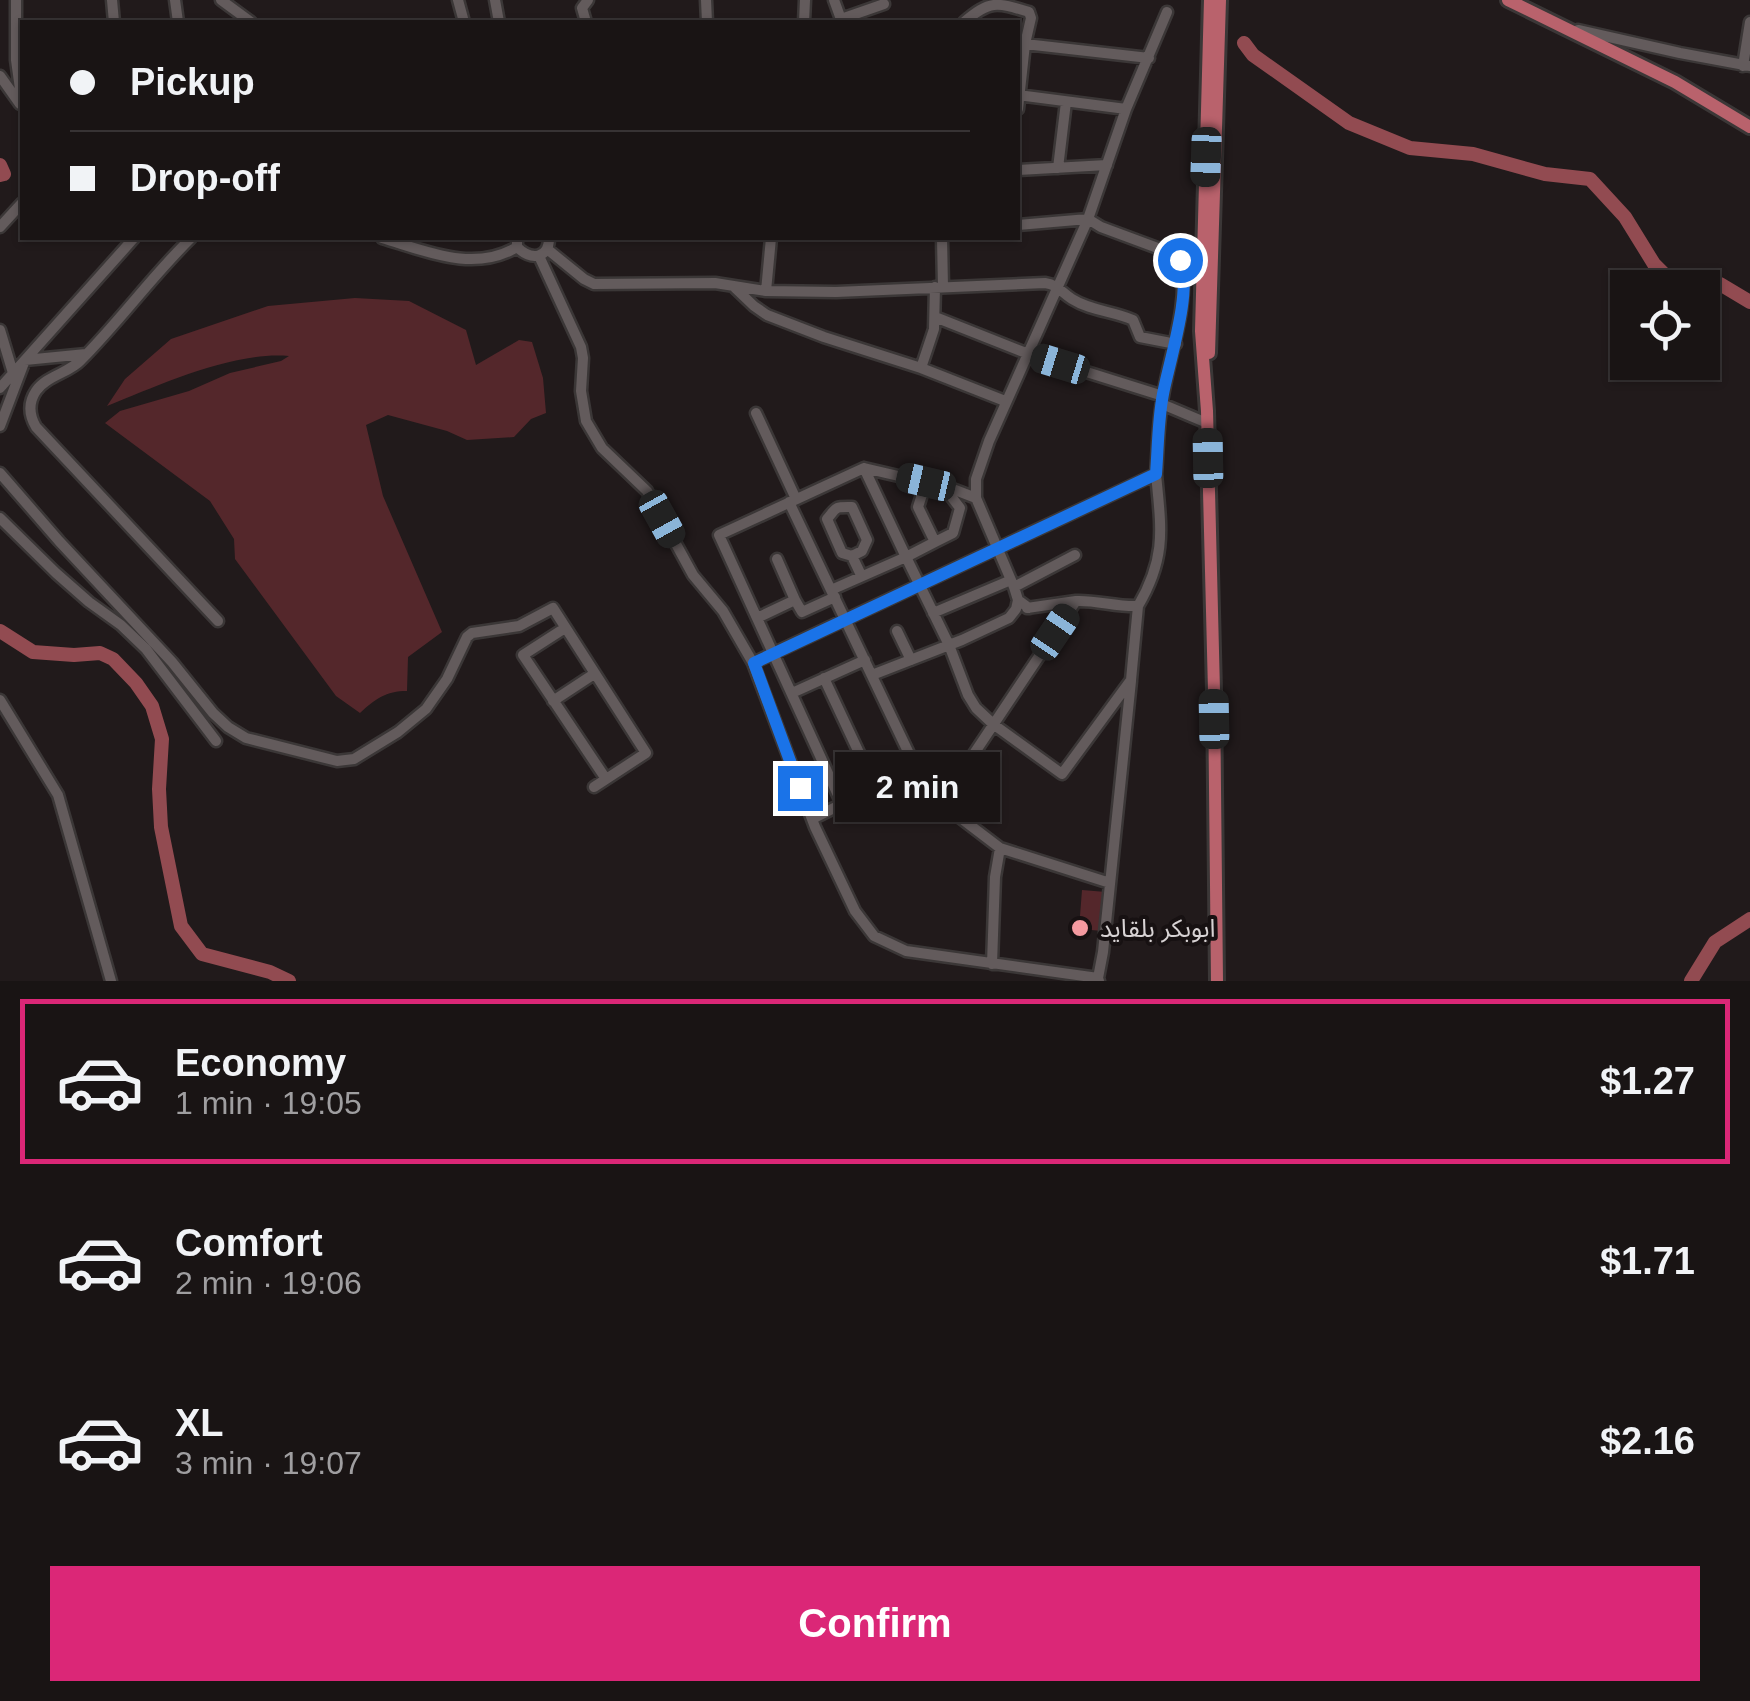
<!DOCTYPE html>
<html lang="en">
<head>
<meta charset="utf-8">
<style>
  :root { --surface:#191414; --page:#262122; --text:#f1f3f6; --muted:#9f9ea0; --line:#373334; --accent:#db2777 }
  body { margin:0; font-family:Arial,"Noto Sans Arabic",sans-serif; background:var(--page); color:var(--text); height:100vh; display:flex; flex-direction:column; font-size:38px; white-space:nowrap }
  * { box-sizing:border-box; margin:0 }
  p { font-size:32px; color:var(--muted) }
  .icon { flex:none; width:55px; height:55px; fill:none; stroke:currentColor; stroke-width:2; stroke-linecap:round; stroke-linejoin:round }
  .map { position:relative; height:981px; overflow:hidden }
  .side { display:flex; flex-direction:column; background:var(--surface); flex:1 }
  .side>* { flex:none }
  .hud { position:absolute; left:20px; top:20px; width:1000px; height:220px; border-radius:0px; box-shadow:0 2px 8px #0004,0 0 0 2px var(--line); display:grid; align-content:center; height:220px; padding:0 50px; background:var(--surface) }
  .controls { position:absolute; left:1610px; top:270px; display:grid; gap:20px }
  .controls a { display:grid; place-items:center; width:110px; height:110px; border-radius:0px; background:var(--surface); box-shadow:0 2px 8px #0004,0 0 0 2px var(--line); font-size:50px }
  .end { position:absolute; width:45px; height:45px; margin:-22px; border:12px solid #1a73e8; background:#fff; box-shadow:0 0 0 5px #fff }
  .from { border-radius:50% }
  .bubble { position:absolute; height:70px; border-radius:0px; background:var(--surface); box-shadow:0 2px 8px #0004,0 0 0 2px var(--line); font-size:32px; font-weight:600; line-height:70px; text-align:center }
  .car { position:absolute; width:30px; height:60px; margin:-30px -15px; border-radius:12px; box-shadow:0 0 8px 2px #0007; background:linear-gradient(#222 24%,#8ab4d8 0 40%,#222 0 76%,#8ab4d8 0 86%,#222 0) }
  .hud b { display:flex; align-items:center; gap:35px; height:95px; font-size:38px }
  .hud b+b { border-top:2px solid var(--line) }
  .hud i { width:25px; height:25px; background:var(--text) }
  ul { padding:18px 0 0; list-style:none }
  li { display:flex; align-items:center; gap:30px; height:165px; margin:0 20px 15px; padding:0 30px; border:5px solid transparent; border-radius:0px }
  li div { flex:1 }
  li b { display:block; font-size:38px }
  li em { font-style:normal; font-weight:600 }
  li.selected { border-color:var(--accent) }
  li>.icon { width:90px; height:90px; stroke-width:1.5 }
  .button { display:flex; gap:20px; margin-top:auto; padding:20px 50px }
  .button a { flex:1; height:115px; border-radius:0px; background:var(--accent); color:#fff; font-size:40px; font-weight:600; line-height:115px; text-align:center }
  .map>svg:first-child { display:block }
  .green { fill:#54272b }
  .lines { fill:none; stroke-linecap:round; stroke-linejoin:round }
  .river { stroke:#924b51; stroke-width:14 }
  .minor-casing { stroke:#3b3737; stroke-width:15 }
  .major-casing { stroke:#3b3737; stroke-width:18 }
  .minor { stroke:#635b5c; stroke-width:10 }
  .major { stroke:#b9626c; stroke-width:12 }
  .route { stroke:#1a73e8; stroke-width:12 }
  .poi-dot { fill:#f49aa0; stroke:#171112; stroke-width:4 }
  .labels { text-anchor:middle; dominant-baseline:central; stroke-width:8; stroke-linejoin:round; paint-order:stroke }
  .poi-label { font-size:25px; fill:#d8d3d4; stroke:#171112; text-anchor:start }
</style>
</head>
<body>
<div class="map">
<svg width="1750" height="981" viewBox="0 0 1750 981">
  <rect width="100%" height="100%" fill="#211a1b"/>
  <path class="green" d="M355 298 409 301 466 330 476 365 519 340 532 342 543 378 546 413 531 419 514 437 467 440 447 431 388 415 366 425 383 496 442 632 408 657 407 691C386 691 375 699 360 713L336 696 235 559 234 539 210 501 105 423 120 411 189 391 230 373 281 361 289 356C233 351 159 385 107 406L125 379 171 339 268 306Z
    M1082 890 1106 892 1103 931 1079 929Z"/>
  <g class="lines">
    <path class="river" d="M1244 43 1253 55 1349 123 1410 148 1473 154 1545 174 1590 179 1625 217 1654 264 1674 284H1720L1750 302
      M0 165 4 174 0 175
      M0 631 33 652 74 655 100 653 113 659 136 683 152 706 162 739 159 789 161 827 181 926 202 954 270 972 289 981
      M1691 981 1715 942 1750 919"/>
    <defs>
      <path id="minor" d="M16 0V60L22 103
        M112 0 114 22
        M175 0 178 22
        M221 0 251 22
        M458 0 464 22
        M495 0 499 22
        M706 0 707 22
        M834 0 842 22
        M841 19 884 4
        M586 22 582 8 588 0
        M804 22 805 0
        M964 22C990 0 996 2 1029 12L1031 18 1025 44 1018 109
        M1578 30 1680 53 1750 66
        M1025 44 1149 58
        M1743 66 1750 22
        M0 76 20 104
        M1018 95 1126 109
        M1058 168 1066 102
        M1018 170 1107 165
        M0 227 22 203
        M191 238C152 276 120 321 81 360 69 373 46 376 36 391 28 403 29 415 36 427L218 621
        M382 238C426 251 474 273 517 247
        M517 238V247C530 260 549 260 549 238
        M942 238 943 287
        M547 249 584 279 594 284 715 283 766 291 836 292 1045 283C1058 285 1061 292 1072 299 1091 311 1113 311 1133 320L1140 337 1176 344
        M539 256 581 347 583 358 581 391 586 421 602 448 647 491 693 575 723 611 753 663 815 827 855 911 874 936 906 951 1098 978 1099 981
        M733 286 754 306 767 315 824 337 921 368 1005 401
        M766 291 771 238
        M935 317 1026 353 1163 396
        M0 330 13 373
        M921 368 934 329 935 287
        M0 388 134 238
        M1162 404 1207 423
        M756 413 796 499
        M0 426 25 360 86 354
        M864 468 719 535 842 804 917 770
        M0 473 59 541 172 662 213 713 228 727 246 738 337 761 354 759 398 732 426 709 447 679 467 637 472 633 519 626 553 608 646 753 594 787
        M926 482 918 507 935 542 953 533 960 508 950 495V488
        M976 498V479L989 441 1088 219 1126 109 1167 12
        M789 502 924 785 941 803 1076 601C1097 600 1116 607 1138 606 1167 557 1161 528 1156 474
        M0 518 56 573 89 602 121 625 146 649 216 741
        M935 542 906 557 949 645 968 695 976 708 993 724 1062 774 1131 680 1138 606
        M852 556 862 551 867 540 852 507C834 507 838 506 827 519L842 553 852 556 861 575
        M831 590 906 557 864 468 950 488 976 498 1014 587
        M795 600 802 612 835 597
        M1027 608 1076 601
        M1029 608 1018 600 1014 587 1075 555
        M933 613 1011 580
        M757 618 795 600 777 559
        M565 628 523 655 606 779
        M897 631 911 660
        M753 663 1156 474C1158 449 1158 421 1163 396 1170 352 1188 309 1182 264L1171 253 1101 227 1088 219 1018 225
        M872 675 962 640 1009 618 1016 609 1018 600
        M824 678 876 789
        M792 693 865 660
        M0 700 58 795 111 981
        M553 701 594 674
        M941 803 1000 848 1110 883
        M812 819 842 804
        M992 964 995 877 1000 848
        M1098 978 1103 952 1131 681"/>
      <path id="major" d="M1210 0 1201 331 1207 411 1214 691 1217 981
        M1508 0 1675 82 1750 127
        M1209 353 1220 0"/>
    </defs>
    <use href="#minor" class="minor-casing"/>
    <use href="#major" class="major-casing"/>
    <use href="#minor" class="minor"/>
    <use href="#major" class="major"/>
  </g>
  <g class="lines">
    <path class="route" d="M800 788 754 663 1156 474C1158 448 1158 420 1163 394 1169 362 1193 289 1180 260"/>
  </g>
  <circle class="poi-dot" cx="1080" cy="928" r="10"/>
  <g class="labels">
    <g class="poi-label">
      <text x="1100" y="928">ابوبكر بلقايد</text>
    </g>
  </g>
</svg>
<div class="controls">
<a><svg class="icon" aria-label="locate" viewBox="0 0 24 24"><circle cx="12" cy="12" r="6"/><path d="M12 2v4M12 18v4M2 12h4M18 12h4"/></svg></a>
</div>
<i class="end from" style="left:1180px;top:260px"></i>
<i class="end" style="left:800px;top:788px"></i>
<div class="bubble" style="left:835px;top:752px;width:165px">2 min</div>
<i class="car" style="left:1206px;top:157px;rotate:182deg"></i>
<i class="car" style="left:1060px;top:364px;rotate:287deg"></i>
<i class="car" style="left:1208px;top:458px;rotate:359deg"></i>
<i class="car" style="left:926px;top:482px;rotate:283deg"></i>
<i class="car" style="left:662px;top:519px;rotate:151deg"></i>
<i class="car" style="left:1055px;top:632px;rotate:34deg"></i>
<i class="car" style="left:1214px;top:719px;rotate:359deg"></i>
<div class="hud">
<b><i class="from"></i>Pickup</b>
<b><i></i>Drop-off</b>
</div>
</div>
<section class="side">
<ul>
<li class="selected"><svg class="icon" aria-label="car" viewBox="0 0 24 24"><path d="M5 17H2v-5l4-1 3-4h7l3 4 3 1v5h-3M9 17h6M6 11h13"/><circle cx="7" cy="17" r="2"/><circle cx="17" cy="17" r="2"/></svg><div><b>Economy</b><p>1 min · 19:05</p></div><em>$1.27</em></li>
<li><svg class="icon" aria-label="car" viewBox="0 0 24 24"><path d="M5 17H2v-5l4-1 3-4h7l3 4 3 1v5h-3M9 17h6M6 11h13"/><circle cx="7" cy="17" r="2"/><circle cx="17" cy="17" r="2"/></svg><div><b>Comfort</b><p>2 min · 19:06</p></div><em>$1.71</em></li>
<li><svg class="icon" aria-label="car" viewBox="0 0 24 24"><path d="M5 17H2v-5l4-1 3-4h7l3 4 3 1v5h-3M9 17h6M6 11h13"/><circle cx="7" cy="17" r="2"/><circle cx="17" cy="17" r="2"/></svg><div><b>XL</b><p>3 min · 19:07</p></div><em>$2.16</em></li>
</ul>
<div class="button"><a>Confirm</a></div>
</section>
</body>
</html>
